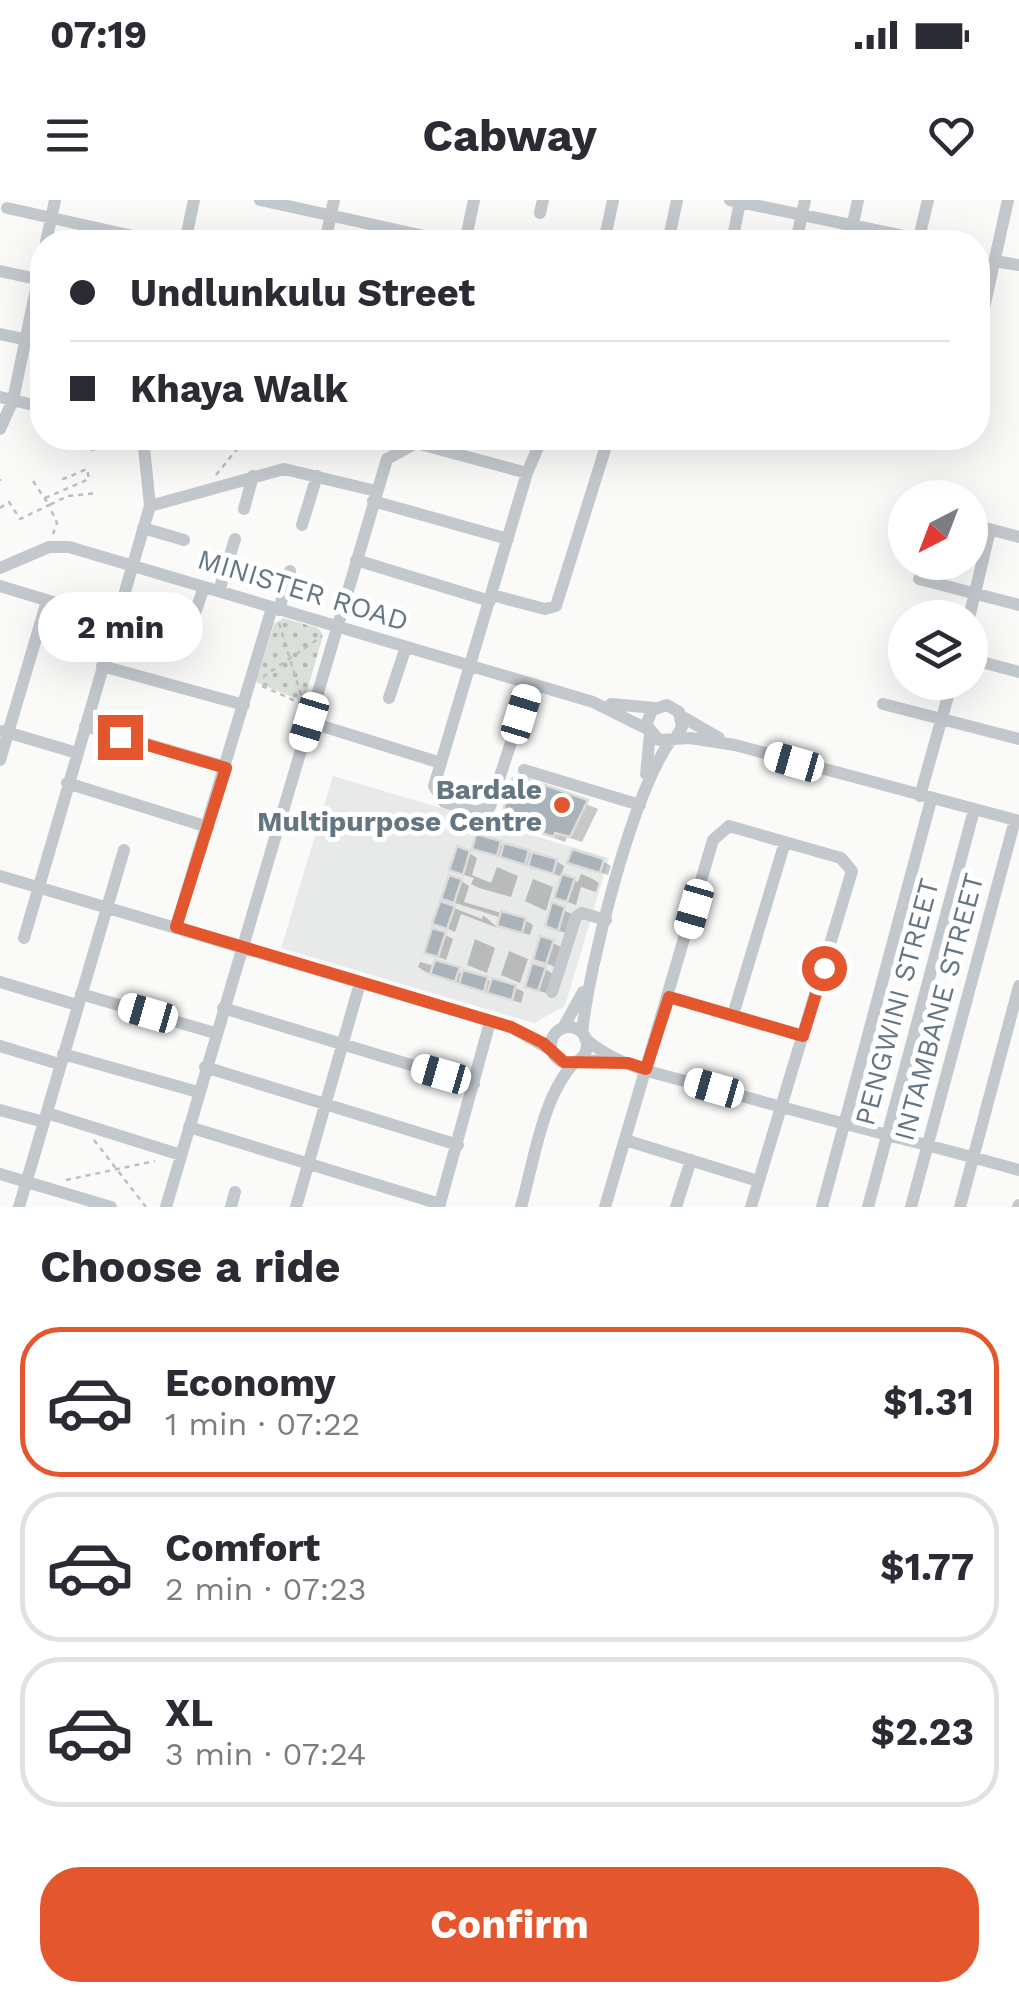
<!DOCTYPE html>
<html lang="en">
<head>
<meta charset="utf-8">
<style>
  :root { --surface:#fff; --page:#f7f7f7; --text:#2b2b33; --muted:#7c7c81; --line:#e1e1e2; --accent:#e4572e }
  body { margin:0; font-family:"Work Sans",sans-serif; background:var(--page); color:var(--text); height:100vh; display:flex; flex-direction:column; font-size:38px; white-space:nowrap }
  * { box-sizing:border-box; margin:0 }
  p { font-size:32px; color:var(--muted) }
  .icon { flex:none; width:55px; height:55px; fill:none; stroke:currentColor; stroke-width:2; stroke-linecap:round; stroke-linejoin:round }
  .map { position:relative; height:1007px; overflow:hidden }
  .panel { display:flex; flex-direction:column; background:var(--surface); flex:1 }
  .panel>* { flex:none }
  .hud { position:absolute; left:30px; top:30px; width:960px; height:220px; border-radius:40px; box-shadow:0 10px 40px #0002; display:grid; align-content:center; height:220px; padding:0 40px; background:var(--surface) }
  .needle { width:65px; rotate:222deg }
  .buttons { position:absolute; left:888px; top:280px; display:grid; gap:20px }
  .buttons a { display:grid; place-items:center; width:100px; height:100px; border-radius:50%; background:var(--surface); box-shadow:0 10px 40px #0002; font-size:50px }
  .end { position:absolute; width:45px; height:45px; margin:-22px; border:12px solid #e4572e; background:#fff; box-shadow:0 0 0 5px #fff }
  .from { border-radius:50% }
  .bubble { position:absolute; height:70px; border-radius:35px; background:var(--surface); box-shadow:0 10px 40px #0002; font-size:32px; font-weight:700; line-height:70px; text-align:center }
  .car { position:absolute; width:30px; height:60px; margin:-30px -15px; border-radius:12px; box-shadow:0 0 8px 2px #0007; background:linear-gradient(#fff 24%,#345 0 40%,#fff 0 76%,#345 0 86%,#fff 0) }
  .hud b { display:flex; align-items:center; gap:35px; height:95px; font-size:38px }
  .hud b+b { border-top:2px solid var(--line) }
  .hud i { width:25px; height:25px; background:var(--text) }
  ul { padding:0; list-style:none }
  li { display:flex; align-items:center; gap:30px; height:150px; margin:0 20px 15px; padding:0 20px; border:5px solid var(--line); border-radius:40px }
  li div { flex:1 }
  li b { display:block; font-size:38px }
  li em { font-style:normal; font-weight:700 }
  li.current { border-color:var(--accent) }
  li>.icon { width:90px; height:90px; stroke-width:1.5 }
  h2 { padding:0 40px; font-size:45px; line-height:120px }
  .action { display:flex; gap:20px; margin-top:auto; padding:20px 40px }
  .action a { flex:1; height:115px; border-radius:40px; background:var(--accent); color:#fff; font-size:40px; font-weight:700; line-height:115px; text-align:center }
  .status { display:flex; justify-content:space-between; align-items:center; height:70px; padding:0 50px; background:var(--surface); direction:ltr }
  .status svg { height:28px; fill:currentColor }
  header { display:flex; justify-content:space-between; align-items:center; height:130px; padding:0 40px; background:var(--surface); font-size:45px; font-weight:700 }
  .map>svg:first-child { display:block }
  .built { fill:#e8e9e9 }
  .park { fill:url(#park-dots) }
  .shadow { fill:#0003 }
  .building { fill:#aab3b9; stroke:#dcdcda; stroke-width:2.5 }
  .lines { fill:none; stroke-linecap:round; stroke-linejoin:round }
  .path { stroke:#bbbfc2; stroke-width:2.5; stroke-dasharray:5 5; stroke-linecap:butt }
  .minor { stroke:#c3c8cc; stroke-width:12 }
  .route { stroke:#e4572e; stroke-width:12 }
  .poi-dot { fill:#e4572e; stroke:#fff; stroke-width:4 }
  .labels { text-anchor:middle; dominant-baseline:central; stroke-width:10; stroke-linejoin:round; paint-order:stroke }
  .street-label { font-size:28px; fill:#657683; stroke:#fff }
  .poi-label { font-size:28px; font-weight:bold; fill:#657683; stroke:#fff; text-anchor:end }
</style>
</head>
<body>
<div class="status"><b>07:19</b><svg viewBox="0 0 49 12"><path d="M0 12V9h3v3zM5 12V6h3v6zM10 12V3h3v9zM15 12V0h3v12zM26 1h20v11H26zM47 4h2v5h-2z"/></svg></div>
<header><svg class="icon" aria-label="menu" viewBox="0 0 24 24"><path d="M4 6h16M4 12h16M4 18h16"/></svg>Cabway<svg class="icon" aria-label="heart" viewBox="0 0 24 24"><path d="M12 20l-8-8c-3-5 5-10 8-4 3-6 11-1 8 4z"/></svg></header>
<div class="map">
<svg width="1019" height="1007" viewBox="0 0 1019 1007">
  <defs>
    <pattern id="park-dots" width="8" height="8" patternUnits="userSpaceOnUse" patternTransform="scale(2.5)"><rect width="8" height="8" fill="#dadfd7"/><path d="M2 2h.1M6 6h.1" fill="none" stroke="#b4b9b4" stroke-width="1.8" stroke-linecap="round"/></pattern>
  </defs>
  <rect width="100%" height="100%" fill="#fafaf8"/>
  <path class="built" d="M333 576 609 658 565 806 534 823 281 748Z"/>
  <path class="park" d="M283 418 318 428 323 435 304 502 256 482 274 424Z"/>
  <path class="shadow" d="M579 601 598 609 582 642 567 637 565 642 508 621Z
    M500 644 556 661 564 666 561 676 578 682 581 674 591 678 599 683 596 692 581 687 576 705 565 701 563 677 475 648Z
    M469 653 477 658 472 675 491 683 497 667 518 676 511 697 479 688 471 684 474 678 461 674Z
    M603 661 611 666 608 675 570 662Z
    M533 679 553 687 546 711 525 701Z
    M461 681 469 686 464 702 525 720 533 725 530 735 508 729 502 718 452 702Z
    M554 706 572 714 566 733 556 730Z
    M454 708 482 719 483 715 498 728 461 714 455 732 435 723Z
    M445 735 453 739 446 760 427 752Z
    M475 739 495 748 487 773 467 765Z
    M553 743 561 747 555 767 536 759Z
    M509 751 528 759 520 783 501 775Z
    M420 762 516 788 524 792 521 803 426 772 418 767Z
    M545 769 553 774 546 793 536 790Z"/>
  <path class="building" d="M519 576 588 600 570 637 555 633 554 637 505 622 507 615 502 614 512 579Z
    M476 634 501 641 497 656 472 649Z
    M504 643 529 650 525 665 500 657Z
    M457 646 470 651 463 675 449 670Z
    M572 649 604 659 600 673 567 663Z
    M532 652 557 659 553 674 528 666Z
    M562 674 575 678 567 702 554 698Z
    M449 675 462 679 454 703 441 699Z
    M440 701 455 706 447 729 432 724Z
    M552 702 565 707 558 731 545 726Z
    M501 711 526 718 522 733 497 726Z
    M432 728 446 732 438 757 424 753Z
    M540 736 554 740 546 764 533 760Z
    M435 760 460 767 455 782 430 774Z
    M532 763 546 767 538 791 525 787Z
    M463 770 488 777 484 792 459 784Z
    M492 778 516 785 512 800 487 793Z"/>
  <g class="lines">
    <path class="path" d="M91 250 132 239
      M216 275 246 238
      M0 279V281
      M33 281 49 305 68 296 98 293
      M45 298 89 279 87 269 61 280
      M0 308 9 302 20 319 49 305 57 323 53 334
      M279 423 303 502
      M263 477 322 436
      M262 486 300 503
      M94 940 146 1007
      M66 980 155 961"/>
    <path class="minor" d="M260 0 452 42
      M730 0 933 42
      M7 8 160 42
      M540 13 543 0
      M670 33 677 0
      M46 42 55 0
      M185 42 194 0
      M325 42 334 0
      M465 42 474 0
      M604 42 613 0
      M732 42 740 2
      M796 42 805 0
      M849 42 858 0
      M918 42 928 0
      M994 61 1019 65
      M0 71 42 80
      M0 134 42 143
      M978 135 1008 0
      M0 197 42 207
      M0 229 13 200 42 60
      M143 238 150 306
      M373 301 508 339
      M244 309 253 276
      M970 324 1019 337
      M302 325 317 276
      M143 328 184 340
      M356 360 490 401
      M0 368 49 347H69L593 502 647 529
      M919 379 1019 405
      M0 386 115 421
      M219 391 235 339
      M492 395 545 409 556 406 606 246 602 238
      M279 410 290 371
      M969 418 990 330
      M901 440 905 441
      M185 442 204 387
      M970 459 1019 472
      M102 466 244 505
      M530 484 490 607 476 612 444 602 434 586 527 273 542 238
      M389 498 406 447
      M611 504 655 508
      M883 504 1019 539
      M681 516 719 538
      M309 522 441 563
      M85 526 226 567
      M3 531 77 553
      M676 537 682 527 679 512 667 505 652 510 646 525 659 540 690 538 735 545 1019 621
      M0 560 47 401
      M524 570 640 605
      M646 574 650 534
      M67 583 208 627
      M920 596 952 482
      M0 676 511 827 551 850
      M176 727 272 408
      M24 738 150 306 284 269 376 291
      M0 782 77 805
      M552 792 576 717 582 713 606 720
      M81 794 215 833
      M669 797 803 836
      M223 808 474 884
      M733 815 785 642
      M551 845a18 18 0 1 1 36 0a18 18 0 1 1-36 0Z
      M563 828 583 792
      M582 833C589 765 632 594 671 540
      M585 838C619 870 677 878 721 890 820 919 920 942 1019 970
      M0 846 59 864
      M63 854 198 892
      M579 860 620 862
      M205 867 458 945
      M0 910 44 922
      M47 913 181 955
      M189 927 440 1004
      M625 940 758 981
      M0 974 111 1007
      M19 1007 124 650
      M166 1007 387 259 416 243 527 273
      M231 1007 235 992
      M296 1007 360 783
      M439 1007 490 822
      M521 1007C534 962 542 896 575 862
      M605 1007 713 640 729 626 841 658 852 671 751 1007
      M676 1007 691 960
      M822 1007 931 600
      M868 1007 974 610
      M911 1007 1015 620
      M960 1007 1019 786
      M1018 1007 1019 1005"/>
  </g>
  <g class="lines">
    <path class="route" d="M120 537 226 568 176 727 511 827 543 843 564 862 628 863 646 869 669 797 803 836 824 768"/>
  </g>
  <circle class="poi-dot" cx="562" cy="605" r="10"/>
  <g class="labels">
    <g class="street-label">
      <text transform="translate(303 390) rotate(17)">MINISTER ROAD</text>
      <text transform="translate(897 802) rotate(-75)">PENGWINI STREET</text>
      <text transform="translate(939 807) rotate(-75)">INTAMBANE STREET</text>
    </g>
    <g class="poi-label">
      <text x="542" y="589">Bardale<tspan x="542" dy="32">Multipurpose Centre</tspan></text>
    </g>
  </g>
</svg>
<div class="buttons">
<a><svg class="needle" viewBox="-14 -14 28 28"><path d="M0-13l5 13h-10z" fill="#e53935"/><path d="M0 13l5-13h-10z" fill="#7c7c81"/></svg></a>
<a><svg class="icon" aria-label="layers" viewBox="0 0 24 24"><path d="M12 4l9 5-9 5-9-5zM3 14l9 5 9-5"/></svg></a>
</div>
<i class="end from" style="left:824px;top:768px"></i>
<i class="end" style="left:120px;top:537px"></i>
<div class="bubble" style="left:38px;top:392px;width:165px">2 min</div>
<i class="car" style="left:521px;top:514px;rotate:17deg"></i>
<i class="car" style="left:309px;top:522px;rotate:197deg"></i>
<i class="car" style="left:794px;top:562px;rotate:286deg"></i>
<i class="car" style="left:694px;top:709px;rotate:196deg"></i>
<i class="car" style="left:148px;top:813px;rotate:286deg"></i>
<i class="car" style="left:441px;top:874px;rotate:286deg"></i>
<i class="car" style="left:714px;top:888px;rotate:286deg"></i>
<div class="hud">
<b><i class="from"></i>Undlunkulu Street</b>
<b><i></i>Khaya Walk</b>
</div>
</div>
<section class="panel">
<h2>Choose a ride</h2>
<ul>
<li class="current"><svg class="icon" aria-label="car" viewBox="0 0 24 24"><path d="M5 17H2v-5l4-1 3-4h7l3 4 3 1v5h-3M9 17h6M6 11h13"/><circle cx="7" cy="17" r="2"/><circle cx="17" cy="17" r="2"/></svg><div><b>Economy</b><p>1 min · 07:22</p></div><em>$1.31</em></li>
<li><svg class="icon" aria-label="car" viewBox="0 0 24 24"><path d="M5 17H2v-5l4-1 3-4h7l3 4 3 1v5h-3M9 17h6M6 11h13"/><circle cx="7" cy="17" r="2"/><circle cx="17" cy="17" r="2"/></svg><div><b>Comfort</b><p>2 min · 07:23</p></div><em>$1.77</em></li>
<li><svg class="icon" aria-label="car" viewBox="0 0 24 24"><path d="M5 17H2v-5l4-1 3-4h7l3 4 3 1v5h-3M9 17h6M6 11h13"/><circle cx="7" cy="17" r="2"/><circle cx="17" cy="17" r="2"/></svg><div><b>XL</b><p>3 min · 07:24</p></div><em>$2.23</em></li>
</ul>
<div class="action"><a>Confirm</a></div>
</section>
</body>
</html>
